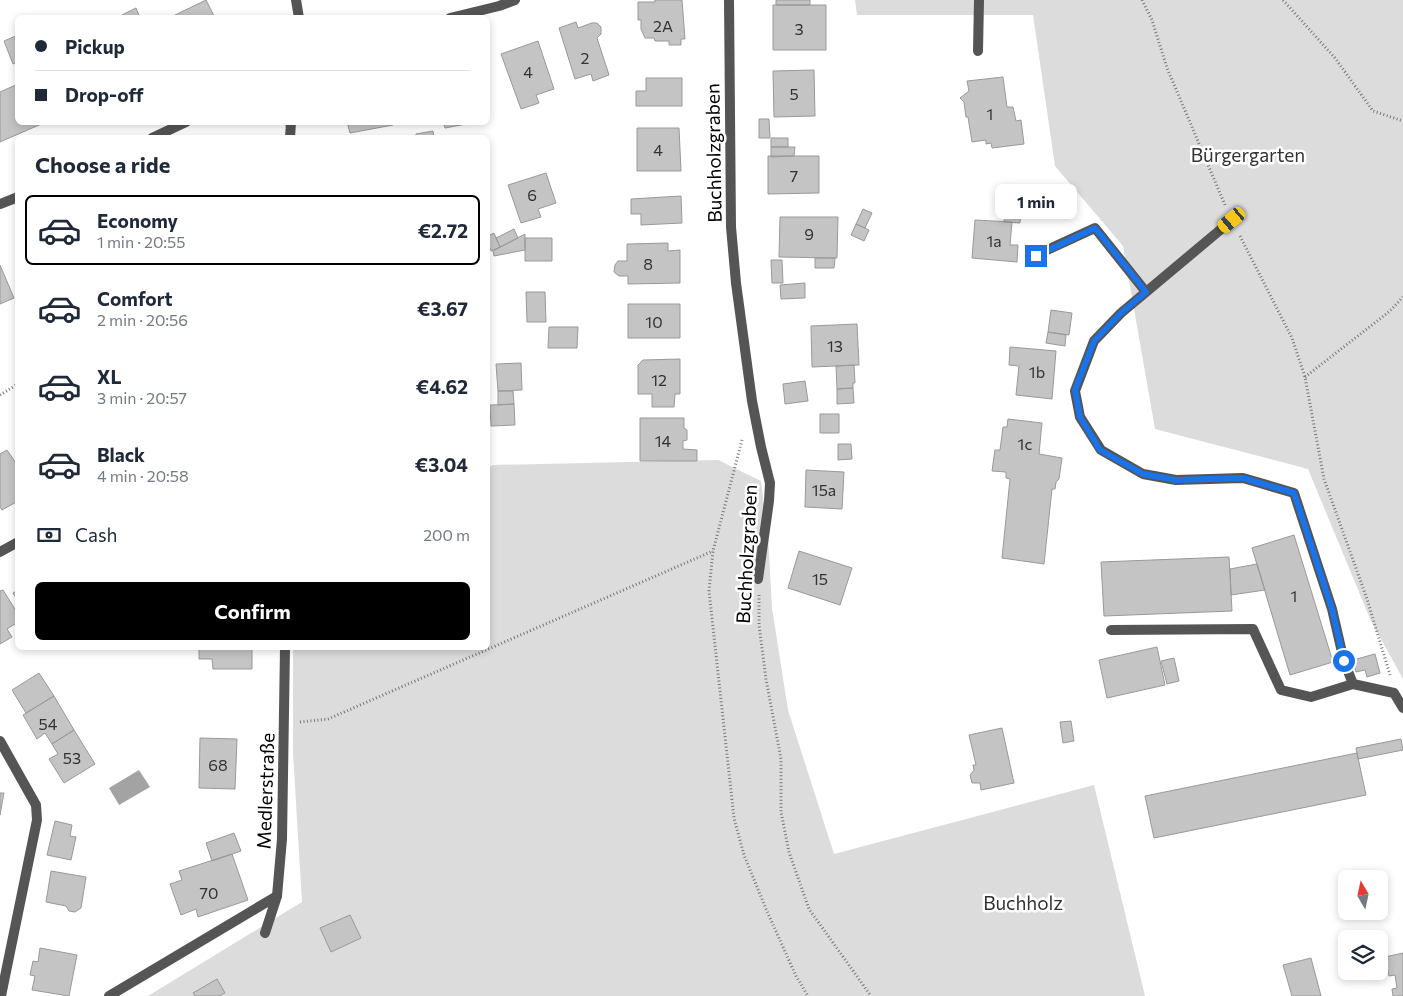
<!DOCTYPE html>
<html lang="en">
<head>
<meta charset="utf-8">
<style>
  :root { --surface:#fff; --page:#f2f2f3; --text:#1f2937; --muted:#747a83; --line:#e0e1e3; --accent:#000 }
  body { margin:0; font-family:Commissioner,sans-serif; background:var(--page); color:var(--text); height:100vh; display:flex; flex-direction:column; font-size:19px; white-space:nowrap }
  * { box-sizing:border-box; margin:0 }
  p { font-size:16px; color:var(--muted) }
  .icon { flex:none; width:28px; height:28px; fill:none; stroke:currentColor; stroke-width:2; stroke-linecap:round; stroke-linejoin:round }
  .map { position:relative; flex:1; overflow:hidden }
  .details { position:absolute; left:15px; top:135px; width:475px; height:515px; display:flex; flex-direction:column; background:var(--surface); border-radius:8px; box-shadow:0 2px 8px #0003 }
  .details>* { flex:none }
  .banner { position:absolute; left:15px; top:15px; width:475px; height:110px; border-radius:8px; box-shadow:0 2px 8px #0003; display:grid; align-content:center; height:110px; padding:0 20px; background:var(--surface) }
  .needle { width:32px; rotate:351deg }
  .buttons { position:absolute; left:1338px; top:870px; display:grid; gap:10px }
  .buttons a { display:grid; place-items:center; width:50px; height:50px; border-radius:8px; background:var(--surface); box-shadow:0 2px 8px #0003; font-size:25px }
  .end { position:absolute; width:22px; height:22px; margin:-11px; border:6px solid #1a73e8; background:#fff; box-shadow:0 0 0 2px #fff }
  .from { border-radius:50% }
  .bubble { position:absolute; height:35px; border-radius:8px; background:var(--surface); box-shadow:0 2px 8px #0003; font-size:16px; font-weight:700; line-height:35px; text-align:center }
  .car { position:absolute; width:15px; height:30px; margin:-15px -8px; border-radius:6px; box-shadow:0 0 4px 1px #0007; background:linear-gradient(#f5c518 24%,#345 0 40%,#f5c518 0 76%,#345 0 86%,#f5c518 0) }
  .banner b { display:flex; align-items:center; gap:18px; height:48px; font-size:19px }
  .banner b+b { border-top:1px solid var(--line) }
  .banner i { width:12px; height:12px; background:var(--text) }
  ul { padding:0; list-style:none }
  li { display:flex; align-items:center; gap:15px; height:70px; margin:0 10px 8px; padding:0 10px; border:2px solid transparent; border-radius:8px }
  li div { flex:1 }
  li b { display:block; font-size:19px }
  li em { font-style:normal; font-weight:700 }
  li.current { border-color:var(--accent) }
  li>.icon { width:45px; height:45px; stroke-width:1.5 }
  h2 { padding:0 20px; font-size:22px; line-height:60px }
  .pay { display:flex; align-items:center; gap:12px; height:55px; padding:0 20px; font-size:19px }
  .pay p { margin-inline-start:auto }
  .primary-button { display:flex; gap:10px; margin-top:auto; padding:10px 20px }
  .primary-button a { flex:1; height:58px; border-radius:8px; background:var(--accent); color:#fff; font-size:20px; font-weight:700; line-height:58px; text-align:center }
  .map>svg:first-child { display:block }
  .green { fill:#dcdcdc }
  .water { fill:#a3a3a3 }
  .building { fill:#c4c4c4; stroke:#999 }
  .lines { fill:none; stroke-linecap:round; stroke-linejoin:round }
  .path { stroke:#777; stroke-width:3; stroke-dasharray:1 2.5; stroke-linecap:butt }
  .service { stroke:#555; stroke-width:10 }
  .minor { stroke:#555; stroke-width:10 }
  .route { stroke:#1a73e8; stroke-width:6 }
  .labels { text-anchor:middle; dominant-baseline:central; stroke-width:5; stroke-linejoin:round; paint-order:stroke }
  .number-label { font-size:16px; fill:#313131 }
  .street-label { font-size:19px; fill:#000; stroke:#fff }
  .park-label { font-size:19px; fill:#333; stroke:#fff }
</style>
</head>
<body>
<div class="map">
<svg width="1403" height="996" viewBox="0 0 1403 996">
  <rect width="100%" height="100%" fill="#fff"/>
  <path class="green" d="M855 0H1403V679L1371 621 1308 469 1155 429 1123 246 1055 166 1033 15H857Z
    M718 460 761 481 768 535 772 608 788 710 834 854 1094 785 1145 996H148L302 902 293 753V648H488V468L493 465Z"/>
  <path class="water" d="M139 770 150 787 119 805 109 788Z"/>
  <path class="building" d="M206 0 215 18H169Z
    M655 0H682L685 39H681V45H669V41H655L654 38H645L641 29V20H638V2H655Z
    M776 0H810V5H776Z
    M773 5H826V50H773Z
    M136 8 140 18H123L122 15Z
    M576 22 578 28 592 23H597L601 27V34L597 38 609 75 593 81 591 74 575 79 559 28Z
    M18 35V62L13 64 4 41Z
    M538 41 554 89 536 95 539 103 521 109 501 54Z
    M814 70 815 116 774 117 773 71Z
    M1003 77 1007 107H1013L1016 121 1021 120 1024 144 992 148 991 143 986 144V140L972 142 968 117H966L964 102 960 98 969 91 967 81Z
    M646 78H682V106H636V91H646Z
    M18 84V122H46L0 142V92Z
    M759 119H769L770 138H759Z
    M347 122H394L392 123 393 125 350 133Z
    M443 122H472V123L445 128Z
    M637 128H679L681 171H637Z
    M433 131 434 138H416V134Z
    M771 138H788V147H771Z
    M771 147H795L794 156 771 157Z
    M768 156H819V193L768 194Z
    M546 173 556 203 538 209 541 217 521 223 508 185Z
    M681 196 682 223 641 225V214H631V199Z
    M863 209 872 213 865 228 856 224Z
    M1005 209 1021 210 1020 223 1004 222Z
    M780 217H838L837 258 779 257Z
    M975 220 1012 222 1010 245H1018L1017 262 972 258Z
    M856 224 869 230 864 241 851 235Z
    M514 229 518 238 500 247 496 238Z
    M494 233 500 247 491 251 488 244V236Z
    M525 234V250L494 256 493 251Z
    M525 238H552V261H525Z
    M668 243V251L680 250V283L628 284V276H619L614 272 615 265 618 261H627V244Z
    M815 258H835L834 268H815Z
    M771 260H782L783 283H772Z
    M0 265 14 298 0 304Z
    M805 283V298L781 299 780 285Z
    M526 292H545L546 322H527Z
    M628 304H680V338H628Z
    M1051 310 1072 313 1069 335 1048 332Z
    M857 324 859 365 812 367 811 326Z
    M549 327H578L577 348H548Z
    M1048 332 1066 335 1065 346 1046 343Z
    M1010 347 1056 351 1052 399 1016 395 1019 366 1009 365Z
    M680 359V394H675L674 407H652V394H638V365L643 360Z
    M521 363 522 390 498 391 496 364Z
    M854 365 855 383H853V388L837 389 836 366Z
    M805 381 808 401 785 404 783 384Z
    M853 388 854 403 837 404V389Z
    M498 391H513L514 404 498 405Z
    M514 404 515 425 491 426 490 405Z
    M820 414H839V433H820Z
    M640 418H684V428L687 430V440L683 441V449L697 450V461H640Z
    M1008 419 1042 423 1039 454 1062 458 1059 479 1056 482 1055 489H1052L1044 564 1002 558 1010 479 1006 478V472L992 471 995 450H1000L1003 427H1007Z
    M838 444H851L852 459 838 460Z
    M7 450 18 466V501L2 510 0 507V454Z
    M806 470 844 472 842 509 805 507Z
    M1294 535 1333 662 1290 675 1252 548Z
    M799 551 852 568 840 605 788 588Z
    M1229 557 1232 611 1104 616 1101 562Z
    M1257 564 1265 590 1231 595 1230 569Z
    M3 590 18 614V622L7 629 12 637 0 644V591Z
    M18 590V601L13 593Z
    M1157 647 1165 685 1107 698 1099 660Z
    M199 648H252V669H213L212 659H199Z
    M1375 654 1380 673 1367 677 1365 670 1356 672 1353 660Z
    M1174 658 1179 681 1167 684 1161 661Z
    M39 673 54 696 26 713 12 690Z
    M54 696 74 730 52 744 45 733 37 739 23 715Z
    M1071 721 1074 741 1063 743 1060 722Z
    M1002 728 1014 783 981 790 980 783H972L970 775 974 770 973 765H976L969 735Z
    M74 730 95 764 64 783 49 759 58 754 52 744Z
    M200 738 237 739 235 789 199 788Z
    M1401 739 1403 750 1358 759 1356 748Z
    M1357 753 1366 795 1154 838 1145 796Z
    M0 793H4L0 815Z
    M55 821 72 825 70 836 76 837 71 860 47 855Z
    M234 833 241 851 212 861 206 843Z
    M232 854 248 900 198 917 196 909 181 915 170 884 182 880 179 871Z
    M51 871 86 877 81 908 75 912 69 911 66 906 46 902Z
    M350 915 361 938 331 952 320 928Z
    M40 948 77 955 69 996 32 990 35 976 30 975 33 961 38 962Z
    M1403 953V996H1393L1392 989 1397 988 1395 975 1389 976 1385 957Z
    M1311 958 1321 996H1292L1283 965Z
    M217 979 225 993 219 996H195L193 993Z"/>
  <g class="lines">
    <path class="path" d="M1142 0 1152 20 1167 68 1225 205
      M1283 0 1335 58 1373 111 1403 121
      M1240 236 1292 338 1305 377 1324 479 1367 599 1390 675
      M1305 377 1390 311 1403 297
      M0 395 18 384
      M742 440 713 551 709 591 734 818 744 855 766 909 796 976 808 996
      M759 595V625L766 679 781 759V812L789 852 809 909 871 996
      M300 722 328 719 713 551"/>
    <path class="service" d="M978 51 979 0
      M1232 220 1121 313 1094 341 1075 391 1080 417 1101 450 1143 474 1176 480 1243 478 1294 493 1332 609 1344 661 1353 684 1394 693 1403 708
      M1036 255 1095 228 1146 292
      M1111 630 1253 629 1281 690 1311 697 1353 684
      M109 996 277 896"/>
    <path class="minor" d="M296 0 299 18
      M729 0 731 227 736 283 752 401 761 447 770 483 769 501 758 579
      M450 18 499 6 515 0
      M152 138 186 122
      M290 138 291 122
      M0 204 18 197
      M0 552 18 542
      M0 741 36 805 37 820 1 996
      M265 933 277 896 282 839 285 648"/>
  </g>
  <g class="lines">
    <path class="route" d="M1036 256 1095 228 1146 292 1121 313 1094 341 1075 390 1080 417 1100 450 1143 474 1176 480 1243 478 1294 493 1332 609 1344 661"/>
  </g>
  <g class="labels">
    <g class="number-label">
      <text x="663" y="25">2A</text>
      <text x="799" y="28">3</text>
      <text x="585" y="57">2</text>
      <text x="528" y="71">4</text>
      <text x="794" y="93">5</text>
      <text x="990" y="113">1</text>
      <text x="658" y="149">4</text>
      <text x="794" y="175">7</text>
      <text x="532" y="194">6</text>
      <text x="809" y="233">9</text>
      <text x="994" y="240">1a</text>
      <text x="648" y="263">8</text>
      <text x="654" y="321">10</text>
      <text x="835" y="345">13</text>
      <text x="1037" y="371">1b</text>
      <text x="659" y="379">12</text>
      <text x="663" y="440">14</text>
      <text x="1025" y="443">1c</text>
      <text x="824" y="489">15a</text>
      <text x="820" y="578">15</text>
      <text x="1294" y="595">1</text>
      <text x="48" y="723">54</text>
      <text x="72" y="757">53</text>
      <text x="218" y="764">68</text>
      <text x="209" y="892">70</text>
    </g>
    <g class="street-label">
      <text transform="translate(713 153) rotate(-91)">Buchholzgraben</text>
      <text transform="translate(746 554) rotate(-87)">Buchholzgraben</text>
      <text transform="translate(265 791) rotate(-88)">Medlerstraße</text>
    </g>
    <g class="park-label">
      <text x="1248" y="154">Bürgergarten</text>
      <text x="1023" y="902">Buchholz</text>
    </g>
  </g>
</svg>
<div class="buttons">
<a><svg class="needle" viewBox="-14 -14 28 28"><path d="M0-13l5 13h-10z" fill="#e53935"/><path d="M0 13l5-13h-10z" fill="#747a83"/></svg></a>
<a><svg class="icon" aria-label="layers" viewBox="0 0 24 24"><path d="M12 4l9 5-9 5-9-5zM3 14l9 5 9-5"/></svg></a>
</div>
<i class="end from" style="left:1344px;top:661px"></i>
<i class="end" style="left:1036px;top:256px"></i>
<div class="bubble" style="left:995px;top:184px;width:82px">1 min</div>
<i class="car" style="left:1232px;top:220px;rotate:230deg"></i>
<div class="banner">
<b><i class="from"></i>Pickup</b>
<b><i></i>Drop-off</b>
</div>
<section class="details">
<h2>Choose a ride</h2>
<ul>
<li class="current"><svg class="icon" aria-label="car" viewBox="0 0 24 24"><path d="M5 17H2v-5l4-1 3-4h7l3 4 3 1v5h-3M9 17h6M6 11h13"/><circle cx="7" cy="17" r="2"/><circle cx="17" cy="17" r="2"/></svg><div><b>Economy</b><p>1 min · 20:55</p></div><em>€2.72</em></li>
<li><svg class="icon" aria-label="car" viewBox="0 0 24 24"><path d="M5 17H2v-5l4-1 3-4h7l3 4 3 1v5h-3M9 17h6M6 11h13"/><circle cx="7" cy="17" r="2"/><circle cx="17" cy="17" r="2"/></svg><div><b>Comfort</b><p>2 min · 20:56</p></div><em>€3.67</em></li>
<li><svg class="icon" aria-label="car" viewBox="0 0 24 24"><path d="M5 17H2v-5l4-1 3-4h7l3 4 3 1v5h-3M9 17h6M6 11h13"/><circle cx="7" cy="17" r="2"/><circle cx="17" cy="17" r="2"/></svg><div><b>XL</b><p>3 min · 20:57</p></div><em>€4.62</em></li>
<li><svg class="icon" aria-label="car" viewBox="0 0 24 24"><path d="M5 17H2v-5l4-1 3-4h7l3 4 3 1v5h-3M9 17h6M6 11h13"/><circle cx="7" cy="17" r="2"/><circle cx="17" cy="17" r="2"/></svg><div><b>Black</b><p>4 min · 20:58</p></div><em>€3.04</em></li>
</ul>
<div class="pay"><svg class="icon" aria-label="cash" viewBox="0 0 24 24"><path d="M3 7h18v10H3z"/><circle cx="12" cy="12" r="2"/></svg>Cash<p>200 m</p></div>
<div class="primary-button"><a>Confirm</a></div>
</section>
</div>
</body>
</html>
